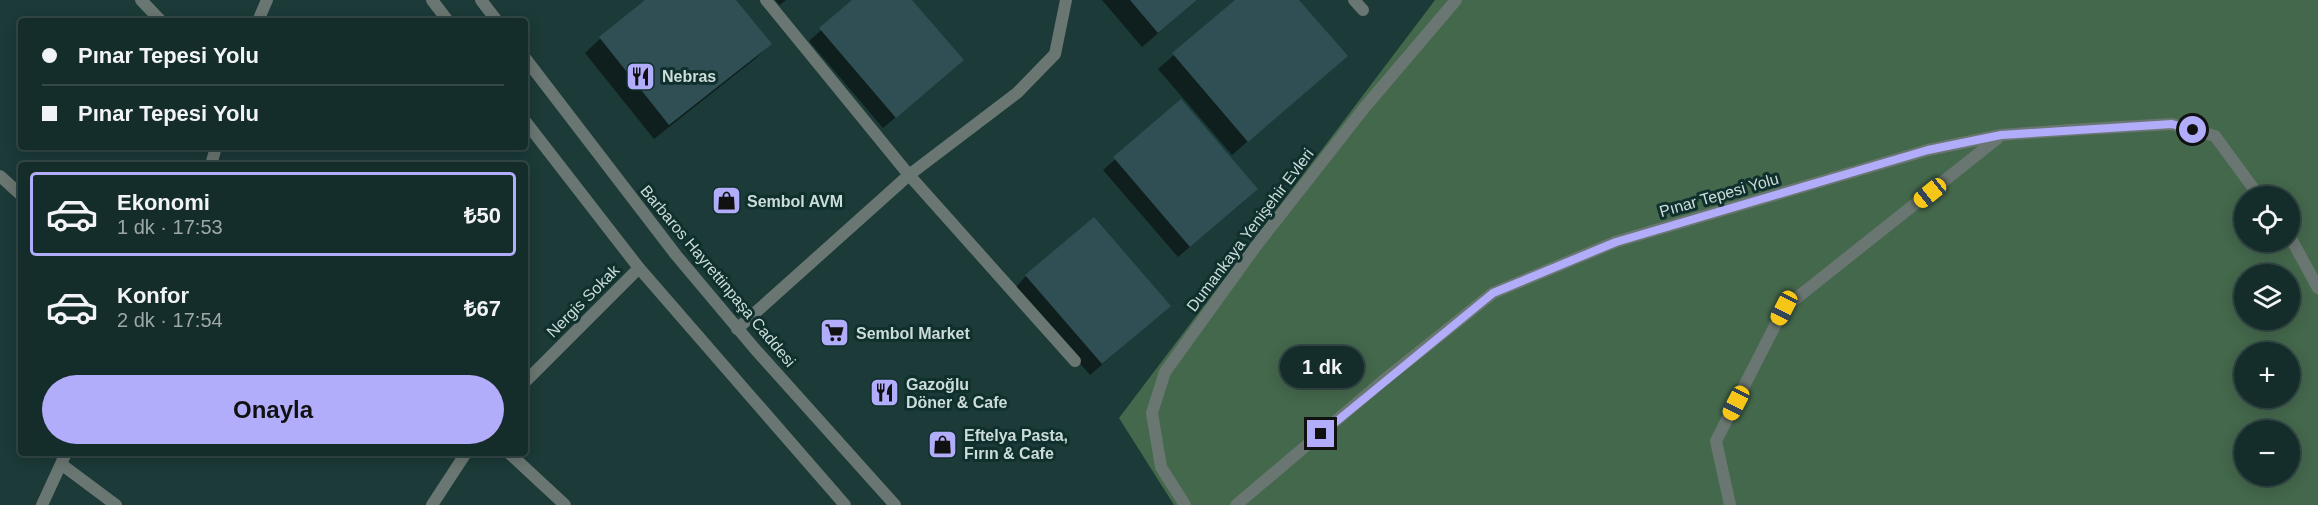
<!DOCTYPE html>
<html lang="tr">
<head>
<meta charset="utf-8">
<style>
  :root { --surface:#142c2a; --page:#1d3432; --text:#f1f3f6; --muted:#9da7a8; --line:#334847; --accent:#b1adfa }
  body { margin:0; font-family:Helvetica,sans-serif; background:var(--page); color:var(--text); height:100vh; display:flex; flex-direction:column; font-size:22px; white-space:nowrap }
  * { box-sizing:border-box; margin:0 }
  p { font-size:20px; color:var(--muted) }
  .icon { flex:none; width:33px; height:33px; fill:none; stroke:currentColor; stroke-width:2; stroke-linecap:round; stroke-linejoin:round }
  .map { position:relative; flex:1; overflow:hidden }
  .details { position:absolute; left:18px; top:162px; width:510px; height:294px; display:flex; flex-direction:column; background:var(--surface); border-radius:6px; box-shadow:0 3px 15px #0003,0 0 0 2px var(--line) }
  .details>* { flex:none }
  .guide { position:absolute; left:18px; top:18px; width:510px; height:132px; border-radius:6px; box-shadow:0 3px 15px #0003,0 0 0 2px var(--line); display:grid; align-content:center; height:132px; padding:0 24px; background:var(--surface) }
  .fabs { position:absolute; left:2234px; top:186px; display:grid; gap:12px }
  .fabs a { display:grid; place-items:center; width:66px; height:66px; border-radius:50%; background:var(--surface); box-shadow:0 3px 15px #0003,0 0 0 2px var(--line); font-size:30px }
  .end { position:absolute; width:27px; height:27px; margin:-14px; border:8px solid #b1adfa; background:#111; box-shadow:0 0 0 3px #111 }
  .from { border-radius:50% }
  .bubble { position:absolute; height:42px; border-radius:21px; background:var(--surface); box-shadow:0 3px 15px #0003,0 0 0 2px var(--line); font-size:20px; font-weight:600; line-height:42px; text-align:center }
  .car { position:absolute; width:18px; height:36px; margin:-18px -9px; border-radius:8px; box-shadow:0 0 4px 2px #0007; background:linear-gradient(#f5c518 24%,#345 0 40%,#f5c518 0 76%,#345 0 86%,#f5c518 0) }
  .guide b { display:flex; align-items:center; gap:21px; height:57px; font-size:22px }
  .guide b+b { border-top:2px solid var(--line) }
  .guide i { width:15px; height:15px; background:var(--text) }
  ul { padding:10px 0 0; list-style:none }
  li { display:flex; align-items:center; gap:18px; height:84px; margin:0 12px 9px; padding:0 12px; border:3px solid transparent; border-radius:6px }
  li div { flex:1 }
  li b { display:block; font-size:22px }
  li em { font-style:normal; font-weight:600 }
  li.on { border-color:var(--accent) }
  li>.icon { width:54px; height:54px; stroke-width:1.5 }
  .cta { display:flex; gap:12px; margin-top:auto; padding:12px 24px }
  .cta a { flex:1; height:69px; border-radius:36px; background:var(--accent); color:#111; font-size:24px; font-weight:600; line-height:69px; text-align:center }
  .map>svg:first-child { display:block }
  .green { fill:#44684c; fill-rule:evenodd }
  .shadow { fill:#0007 }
  .building { fill:#304f54 }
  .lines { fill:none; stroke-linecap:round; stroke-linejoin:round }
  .service { stroke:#6a7671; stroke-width:12 }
  .minor { stroke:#6a7671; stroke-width:12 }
  .tertiary { stroke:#6a7671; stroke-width:12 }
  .route { stroke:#b1adfa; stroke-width:8 }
  .labels { text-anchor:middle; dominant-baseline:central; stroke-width:6; stroke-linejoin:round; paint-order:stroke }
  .poi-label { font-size:16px; font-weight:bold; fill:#cbdcdb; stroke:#10302e; text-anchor:start }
  .street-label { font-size:16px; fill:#cbdcdb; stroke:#10302e }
</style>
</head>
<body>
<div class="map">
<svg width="2318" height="505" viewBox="0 0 2318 505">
  <rect width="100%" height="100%" fill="#1b3a38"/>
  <path class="green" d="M1435 0H2318V505H1174L1119 418ZM2244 196H2289V242H2244ZM2244 274H2289V320H2244ZM2244 352H2289V398H2244ZM2244 430H2289V476H2244Z"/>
  <path class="shadow" d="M648 0H734L770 44 755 59 654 139 585 53 600 39Z
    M775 0H786L780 5Z
    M855 0H910L950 71 883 128 809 41Z
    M1102 0H1197L1142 47Z
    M1237 0H1297L1346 56 1232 155 1158 69Z
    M1181 102 1245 200 1178 257 1103 170Z
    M1026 276 1157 317 1090 375 1015 288Z"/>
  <path class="building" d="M645 0H736L772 44 669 125 599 37Z
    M852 0H912L964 60 896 118 819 28Z
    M1130 0H1197L1158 33Z
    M1235 0H1299L1348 56 1248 142 1172 53Z
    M1181 99 1258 189 1190 247 1113 157Z
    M1094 217 1171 306 1102 364 1025 275Z"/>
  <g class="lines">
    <path class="service" d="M766 0 909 175 1075 361
      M1354 0 1363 10
      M737 329 909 175 1017 93 1055 54 1066 0
      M1185 505 1161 467 1152 413 1165 372 1256 246 1365 107 1456 0"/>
    <path class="minor" d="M141 0 161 21
      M258 21 267 0
      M211 165 216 147
      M0 176 21 195
      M2289 235 2318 288
      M525 382 639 268
      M509 453 565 505
      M61 464 116 505
      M42 505 66 453
      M432 505 466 453
      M1236 505 1384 380 1493 293 1615 242 1928 150 2001 135 2070 130 2172 124 2215 136 2259 196
      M1730 505 1716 441 1784 308 1998 138"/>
    <path class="tertiary" d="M432 0 448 21
      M481 0 497 21
      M525 58 676 255 755 349 895 505
      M525 121 639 268 845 505"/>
  </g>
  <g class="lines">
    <path class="route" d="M1321 434 1493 293 1616 242 1928 150 2001 135 2172 124 2193 130"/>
  </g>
  <defs>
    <symbol id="restaurant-square" viewBox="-11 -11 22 22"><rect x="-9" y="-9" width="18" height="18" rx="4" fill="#b1adfa" stroke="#10302e"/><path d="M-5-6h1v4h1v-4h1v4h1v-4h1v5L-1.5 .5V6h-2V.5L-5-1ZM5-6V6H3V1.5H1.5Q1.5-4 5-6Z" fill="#111"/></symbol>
    <symbol id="shop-square" viewBox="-11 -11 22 22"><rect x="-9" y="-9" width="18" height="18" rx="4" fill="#b1adfa" stroke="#10302e"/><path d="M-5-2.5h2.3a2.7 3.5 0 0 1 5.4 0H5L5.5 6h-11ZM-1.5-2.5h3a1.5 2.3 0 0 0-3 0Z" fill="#111"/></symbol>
    <symbol id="supermarket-square" viewBox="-11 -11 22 22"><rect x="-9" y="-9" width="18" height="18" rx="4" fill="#b1adfa" stroke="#10302e"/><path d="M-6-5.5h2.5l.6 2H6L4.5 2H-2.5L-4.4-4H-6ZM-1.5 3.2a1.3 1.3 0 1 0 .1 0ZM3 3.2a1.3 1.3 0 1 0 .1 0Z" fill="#111"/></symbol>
  </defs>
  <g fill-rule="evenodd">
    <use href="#restaurant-square" x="624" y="60" width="33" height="33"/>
    <use href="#shop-square" x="710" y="184" width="33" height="33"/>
    <use href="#supermarket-square" x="818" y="316" width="33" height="33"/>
    <use href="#restaurant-square" x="868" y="376" width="33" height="33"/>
    <use href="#shop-square" x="926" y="428" width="33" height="33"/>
  </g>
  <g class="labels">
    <g class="poi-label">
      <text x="662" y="76">Nebras</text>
      <text x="747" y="201">Sembol AVM</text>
      <text x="856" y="333">Sembol Market</text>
      <text x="906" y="384">Gazoğlu<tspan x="906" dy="18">Döner &amp; Cafe</tspan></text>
      <text x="964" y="435">Eftelya Pasta,<tspan x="964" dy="18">Fırın &amp; Cafe</tspan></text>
    </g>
    <g class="street-label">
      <text transform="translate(1719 195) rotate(-16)">Pınar Tepesi Yolu</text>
      <text transform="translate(1250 230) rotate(-53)">Dumankaya Yenişehir Evleri</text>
      <text transform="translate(718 276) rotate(50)">Barbaros Hayrettinpaşa Caddesi</text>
      <text transform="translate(583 301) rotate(-45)">Nergis Sokak</text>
    </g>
  </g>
</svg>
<div class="fabs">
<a><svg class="icon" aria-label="locate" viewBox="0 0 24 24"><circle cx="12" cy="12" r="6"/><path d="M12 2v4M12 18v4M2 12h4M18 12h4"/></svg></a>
<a><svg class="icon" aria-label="layers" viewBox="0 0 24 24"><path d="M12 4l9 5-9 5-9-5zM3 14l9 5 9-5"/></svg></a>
<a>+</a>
<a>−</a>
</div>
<i class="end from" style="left:2193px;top:130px"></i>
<i class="end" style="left:1321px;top:434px"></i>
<div class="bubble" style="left:1280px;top:346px;width:84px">1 dk</div>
<i class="car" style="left:1930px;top:193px;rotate:231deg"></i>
<i class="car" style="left:1784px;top:308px;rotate:207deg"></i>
<i class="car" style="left:1736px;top:403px;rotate:207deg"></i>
<div class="guide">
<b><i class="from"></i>Pınar Tepesi Yolu</b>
<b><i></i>Pınar Tepesi Yolu</b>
</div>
<section class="details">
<ul>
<li class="on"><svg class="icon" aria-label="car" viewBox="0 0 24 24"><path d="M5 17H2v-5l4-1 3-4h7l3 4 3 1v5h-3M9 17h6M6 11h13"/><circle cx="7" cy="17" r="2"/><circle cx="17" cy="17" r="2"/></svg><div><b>Ekonomi</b><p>1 dk · 17:53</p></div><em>₺50</em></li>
<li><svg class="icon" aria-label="car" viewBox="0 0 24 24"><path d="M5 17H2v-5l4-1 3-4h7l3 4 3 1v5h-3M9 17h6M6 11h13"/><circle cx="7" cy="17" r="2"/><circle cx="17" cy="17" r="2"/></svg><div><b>Konfor</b><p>2 dk · 17:54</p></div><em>₺67</em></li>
</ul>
<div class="cta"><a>Onayla</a></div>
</section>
</div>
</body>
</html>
